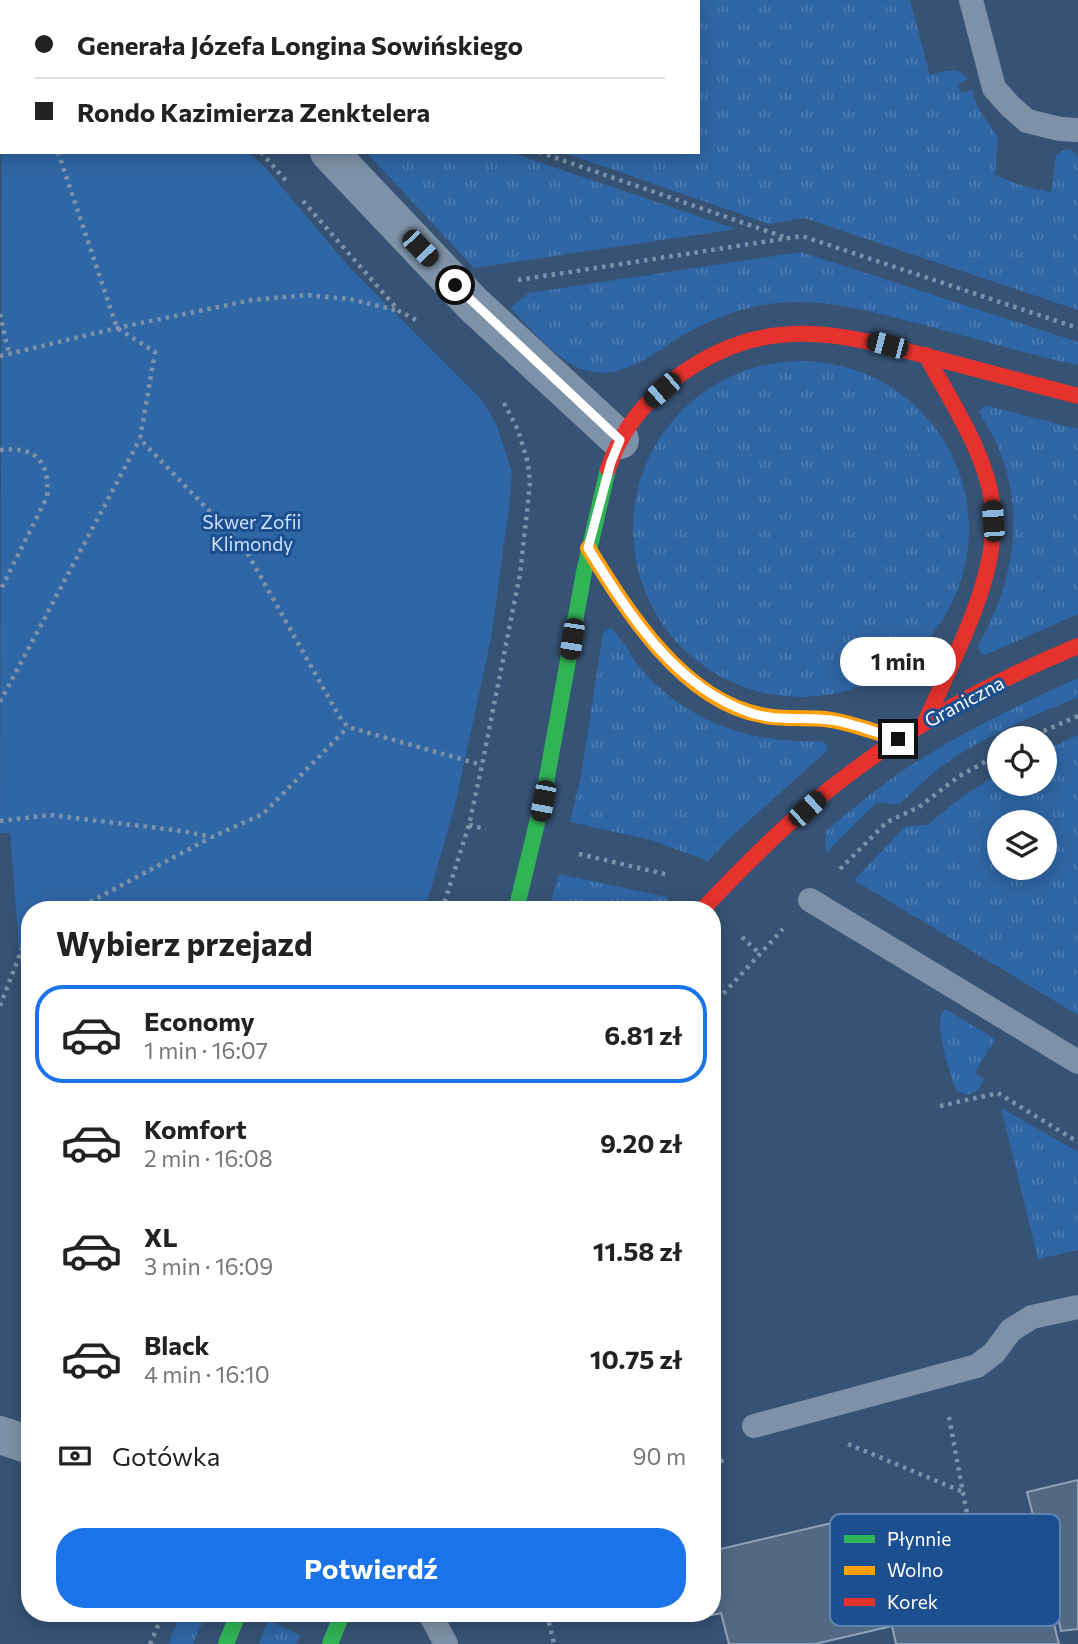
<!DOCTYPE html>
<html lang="pl">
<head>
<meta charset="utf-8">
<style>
  :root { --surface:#fff; --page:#f2f2f2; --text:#222; --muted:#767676; --line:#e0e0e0; --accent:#1a73e8 }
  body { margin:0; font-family:Commissioner,sans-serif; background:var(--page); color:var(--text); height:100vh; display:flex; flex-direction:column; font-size:26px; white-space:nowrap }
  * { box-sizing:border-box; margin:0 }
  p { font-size:23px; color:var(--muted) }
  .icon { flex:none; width:38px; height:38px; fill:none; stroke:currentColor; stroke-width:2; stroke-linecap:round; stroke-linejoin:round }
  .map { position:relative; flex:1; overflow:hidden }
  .side { position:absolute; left:21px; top:901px; width:700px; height:721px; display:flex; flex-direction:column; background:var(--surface); border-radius:28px; box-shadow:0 4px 18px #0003 }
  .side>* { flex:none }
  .top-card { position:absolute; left:0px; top:0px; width:700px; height:154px; box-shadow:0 4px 18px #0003; display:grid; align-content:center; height:154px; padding:0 35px; background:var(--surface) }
  .fabs { position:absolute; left:987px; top:726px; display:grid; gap:14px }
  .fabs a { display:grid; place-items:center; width:70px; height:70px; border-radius:50%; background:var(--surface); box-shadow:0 4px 18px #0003; font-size:35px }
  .end { position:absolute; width:32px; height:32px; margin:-16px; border:9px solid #fff; background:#111; box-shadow:0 0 0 4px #111 }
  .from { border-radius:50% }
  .bubble { position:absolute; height:49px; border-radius:24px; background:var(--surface); box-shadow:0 4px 18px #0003; font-size:23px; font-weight:700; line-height:49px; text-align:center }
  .car { position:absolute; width:21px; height:42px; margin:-21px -10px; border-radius:9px; box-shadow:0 0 5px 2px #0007; background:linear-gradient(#222 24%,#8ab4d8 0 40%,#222 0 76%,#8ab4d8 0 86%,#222 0) }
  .top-card b { display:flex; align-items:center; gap:24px; height:66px; font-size:26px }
  .top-card b+b { border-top:2px solid var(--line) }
  .top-card i { width:18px; height:18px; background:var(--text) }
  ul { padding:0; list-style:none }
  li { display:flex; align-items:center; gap:21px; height:98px; margin:0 14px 10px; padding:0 21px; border:4px solid transparent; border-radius:28px }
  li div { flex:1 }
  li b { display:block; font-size:26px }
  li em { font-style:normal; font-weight:700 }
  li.current { border-color:var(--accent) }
  li>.icon { width:63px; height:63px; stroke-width:1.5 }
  h2 { padding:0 35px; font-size:32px; line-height:84px }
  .pay { display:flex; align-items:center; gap:18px; height:77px; padding:0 35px; font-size:26px }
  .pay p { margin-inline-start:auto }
  .action { display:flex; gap:14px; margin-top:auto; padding:14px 35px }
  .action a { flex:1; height:80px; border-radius:28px; background:var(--accent); color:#fff; font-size:28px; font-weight:700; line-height:80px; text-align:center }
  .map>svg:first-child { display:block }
  .grass { fill:url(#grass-tufts); fill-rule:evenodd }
  .green { fill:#2f66a5 }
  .building { fill:#526984; stroke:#92a2b6; stroke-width:2 }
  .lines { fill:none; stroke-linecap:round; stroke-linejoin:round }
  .path { stroke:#7d92a8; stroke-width:4.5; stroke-dasharray:3.5 5; stroke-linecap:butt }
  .lane { stroke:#7d92a8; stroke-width:24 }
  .street { stroke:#7d92a8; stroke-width:38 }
  .fast { stroke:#30b455; stroke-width:16 }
  .slow { stroke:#ff9f0a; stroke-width:16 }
  .jam { stroke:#e5322d; stroke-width:16 }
  .route { stroke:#fff; stroke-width:9 }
  .labels { text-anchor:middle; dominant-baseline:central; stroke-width:6; stroke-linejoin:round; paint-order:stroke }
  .park-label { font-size:19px; fill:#cfe3fa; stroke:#1b4f8f }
  .street-label { font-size:19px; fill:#fff; stroke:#1b4f8f }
  .key { fill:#1b4f8f; stroke:#5f84b1; stroke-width:2 }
  .key-label { font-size:19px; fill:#fff }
</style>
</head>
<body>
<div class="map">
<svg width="1078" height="1644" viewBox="0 0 1078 1644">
  <defs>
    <pattern id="grass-tufts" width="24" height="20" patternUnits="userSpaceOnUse" patternTransform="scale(1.75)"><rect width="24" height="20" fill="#2f66a5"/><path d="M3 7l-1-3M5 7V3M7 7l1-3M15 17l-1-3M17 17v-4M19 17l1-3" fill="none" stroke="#4e7db2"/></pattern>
  </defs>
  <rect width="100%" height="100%" fill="#365274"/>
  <path class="grass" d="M561 0H910L930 75C945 72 957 65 968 79L958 84 961 93 972 90 978 108 998 137 995 175 1023 186 1051 192 1056 155 1066 149 1073 151 1078 157V310L804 218 769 224 562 152H698V2H556Z
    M366 152H509L736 229 474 268Z
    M801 252 1078 342V365C1026 354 975 338 924 325 871 311 818 295 762 305 734 310 708 321 683 335 655 352 628 377 592 372 562 368 532 329 510 308L529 293Z
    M633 529a168 168 0 1 1 336 0a168 168 0 1 1-336 0Z
    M984 406H988L1078 429V614L985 655 981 653 978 646C1011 588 1026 520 1001 455 996 440 987 426 979 412Z
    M610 628C619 632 633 660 642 670 688 723 753 744 822 741L826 745 828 750 733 835 708 861 651 840 570 822 581 776 603 633Z
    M1078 678V697C1030 717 972 741 932 774 921 783 911 794 900 804L876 803 826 853 825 832C853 809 880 785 910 766 964 731 1021 704 1078 678Z
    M1078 735V1015L854 880 906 826 927 825 963 796 999 773V784H1045V750ZM999 822H1045V868H999Z
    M559 874 667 897 668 900 660 910H548Z
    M945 1009 995 1039 975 1073 984 1079 979 1089 968 1095 956 1091C951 1074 931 1022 945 1009Z
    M1001 1108 1078 1152V1250L1038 1259Z
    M181 1614H206L193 1644H168Z
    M268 1620 300 1635 296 1644H259Z"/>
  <path class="green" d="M2 90V152H247L264 166 351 269 483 401 497 426 512 473 509 507 491 639 455 805 425 910H30V1039L26 1037 10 833H0Z"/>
  <path class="building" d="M1078 1480V1629L1061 1631 1055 1603 1049 1604 1059 1644H896L892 1626 815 1644H729L721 1613 712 1615V1551L866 1515 879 1574 1039 1538 1027 1492Z"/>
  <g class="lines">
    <path class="path" d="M184 0 185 2
      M0 86 2 85
      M58 152 117 328 155 352 140 439 244 547 339 716 348 727 482 765
      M261 152 288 183
      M539 152 787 238
      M303 201 399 311 420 322
      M518 280 802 236 1078 328
      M0 314 9 354
      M0 356 117 328 252 300 307 295 350 299 399 311
      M0 450C36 446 50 461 47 497L0 591
      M0 702 140 439
      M1028 738 1078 716
      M0 821 50 815 182 831 212 837 263 814 348 727
      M469 825 486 829
      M579 854 669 875
      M840 869 887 822 919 807 958 777 999 754
      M75 910 210 838
      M442 910 469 825 482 765 520 574 528 503 530 482 528 463 518 430 503 401
      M742 937 759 953
      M0 1006 27 936 30 934
      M712 1006 783 929
      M940 1106 998 1093 1078 1142
      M949 1417 974 1552
      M848 1444 963 1492
      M712 1464 728 1459
      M547 1614 554 1644
      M150 1644 163 1614"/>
    <path class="lane" d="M458 0 468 2
      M971 0 994 88 1010 106 1027 121 1060 129 1078 130
      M491 2 503 0
      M810 900 1078 1062
      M754 1426 977 1366 994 1353 1011 1330 1032 1317 1078 1307
      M430 1614 446 1644"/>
    <path class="street" d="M244 0 245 2
      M329 152 473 304 620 440
      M0 1435 30 1445"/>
    <path class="fast" d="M516 910 544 794 584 572 608 469
      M226 1644 238 1614
      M330 1644 342 1614"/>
    <path class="slow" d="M588 548C627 611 682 700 761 715 782 720 804 717 825 719 850 722 874 732 898 739"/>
    <path class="jam" d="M926 355C950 401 984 449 992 501 1002 572 954 657 926 720
      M608 469C621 429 647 398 681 374 768 313 840 333 934 358 982 371 1030 383 1078 396
      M702 910C736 874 771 838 809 806 889 738 981 686 1078 646"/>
  </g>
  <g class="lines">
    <path class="route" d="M455 285 620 440 611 462 588 548C629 614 674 687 751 713 777 722 809 716 837 721 857 725 878 733 898 739"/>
  </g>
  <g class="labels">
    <g class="park-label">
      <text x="252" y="521">Skwer Zofii<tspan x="252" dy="22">Klimondy</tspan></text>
    </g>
    <g class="street-label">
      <text transform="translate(964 701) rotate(-28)">Graniczna</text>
    </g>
  </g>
  <rect x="830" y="1514" width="230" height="112" rx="10" class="key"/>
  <rect x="844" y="1535" width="31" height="8" fill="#30b455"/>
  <rect x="844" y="1566" width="31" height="9" fill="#ff9f0a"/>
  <rect x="844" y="1598" width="31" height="8" fill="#e5322d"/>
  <g class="key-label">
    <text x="887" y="1546">Płynnie</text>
    <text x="887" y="1577">Wolno</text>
    <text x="887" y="1609">Korek</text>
  </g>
</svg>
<div class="fabs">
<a><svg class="icon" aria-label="locate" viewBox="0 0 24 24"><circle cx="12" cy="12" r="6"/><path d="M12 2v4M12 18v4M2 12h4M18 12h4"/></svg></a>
<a><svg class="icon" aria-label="layers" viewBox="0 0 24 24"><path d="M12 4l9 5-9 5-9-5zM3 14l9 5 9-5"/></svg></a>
</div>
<i class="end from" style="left:455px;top:285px"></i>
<i class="end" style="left:898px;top:739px"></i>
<div class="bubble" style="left:840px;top:637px;width:116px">1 min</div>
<i class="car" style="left:420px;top:248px;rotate:136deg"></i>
<i class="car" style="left:887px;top:345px;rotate:285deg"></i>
<i class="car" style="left:662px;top:390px;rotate:229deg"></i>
<i class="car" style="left:993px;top:521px;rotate:356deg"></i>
<i class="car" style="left:572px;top:639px;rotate:189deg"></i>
<i class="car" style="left:543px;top:801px;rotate:191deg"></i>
<i class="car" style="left:807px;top:809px;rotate:48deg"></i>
<div class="top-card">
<b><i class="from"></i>Generała Józefa Longina Sowińskiego</b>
<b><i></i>Rondo Kazimierza Zenktelera</b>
</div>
<section class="side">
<h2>Wybierz przejazd</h2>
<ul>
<li class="current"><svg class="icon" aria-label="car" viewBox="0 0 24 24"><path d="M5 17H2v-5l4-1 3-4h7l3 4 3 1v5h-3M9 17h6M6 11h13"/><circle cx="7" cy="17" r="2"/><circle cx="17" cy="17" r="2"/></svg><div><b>Economy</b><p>1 min · 16:07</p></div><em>6.81 zł</em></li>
<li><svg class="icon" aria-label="car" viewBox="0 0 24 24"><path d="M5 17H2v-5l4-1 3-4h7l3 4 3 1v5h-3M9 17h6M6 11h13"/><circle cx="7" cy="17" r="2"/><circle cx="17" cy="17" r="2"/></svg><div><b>Komfort</b><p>2 min · 16:08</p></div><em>9.20 zł</em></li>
<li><svg class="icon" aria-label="car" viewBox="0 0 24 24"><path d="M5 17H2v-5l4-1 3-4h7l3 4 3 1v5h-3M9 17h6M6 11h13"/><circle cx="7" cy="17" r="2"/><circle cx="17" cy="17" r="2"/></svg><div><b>XL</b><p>3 min · 16:09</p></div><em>11.58 zł</em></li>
<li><svg class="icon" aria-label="car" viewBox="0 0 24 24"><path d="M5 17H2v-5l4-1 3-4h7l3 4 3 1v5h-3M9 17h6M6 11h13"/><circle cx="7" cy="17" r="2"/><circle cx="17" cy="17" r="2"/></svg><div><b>Black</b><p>4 min · 16:10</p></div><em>10.75 zł</em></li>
</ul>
<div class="pay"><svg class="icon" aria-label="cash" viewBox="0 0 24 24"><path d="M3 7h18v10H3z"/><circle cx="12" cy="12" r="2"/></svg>Gotówka<p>90 m</p></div>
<div class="action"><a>Potwierdź</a></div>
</section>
</div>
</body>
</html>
